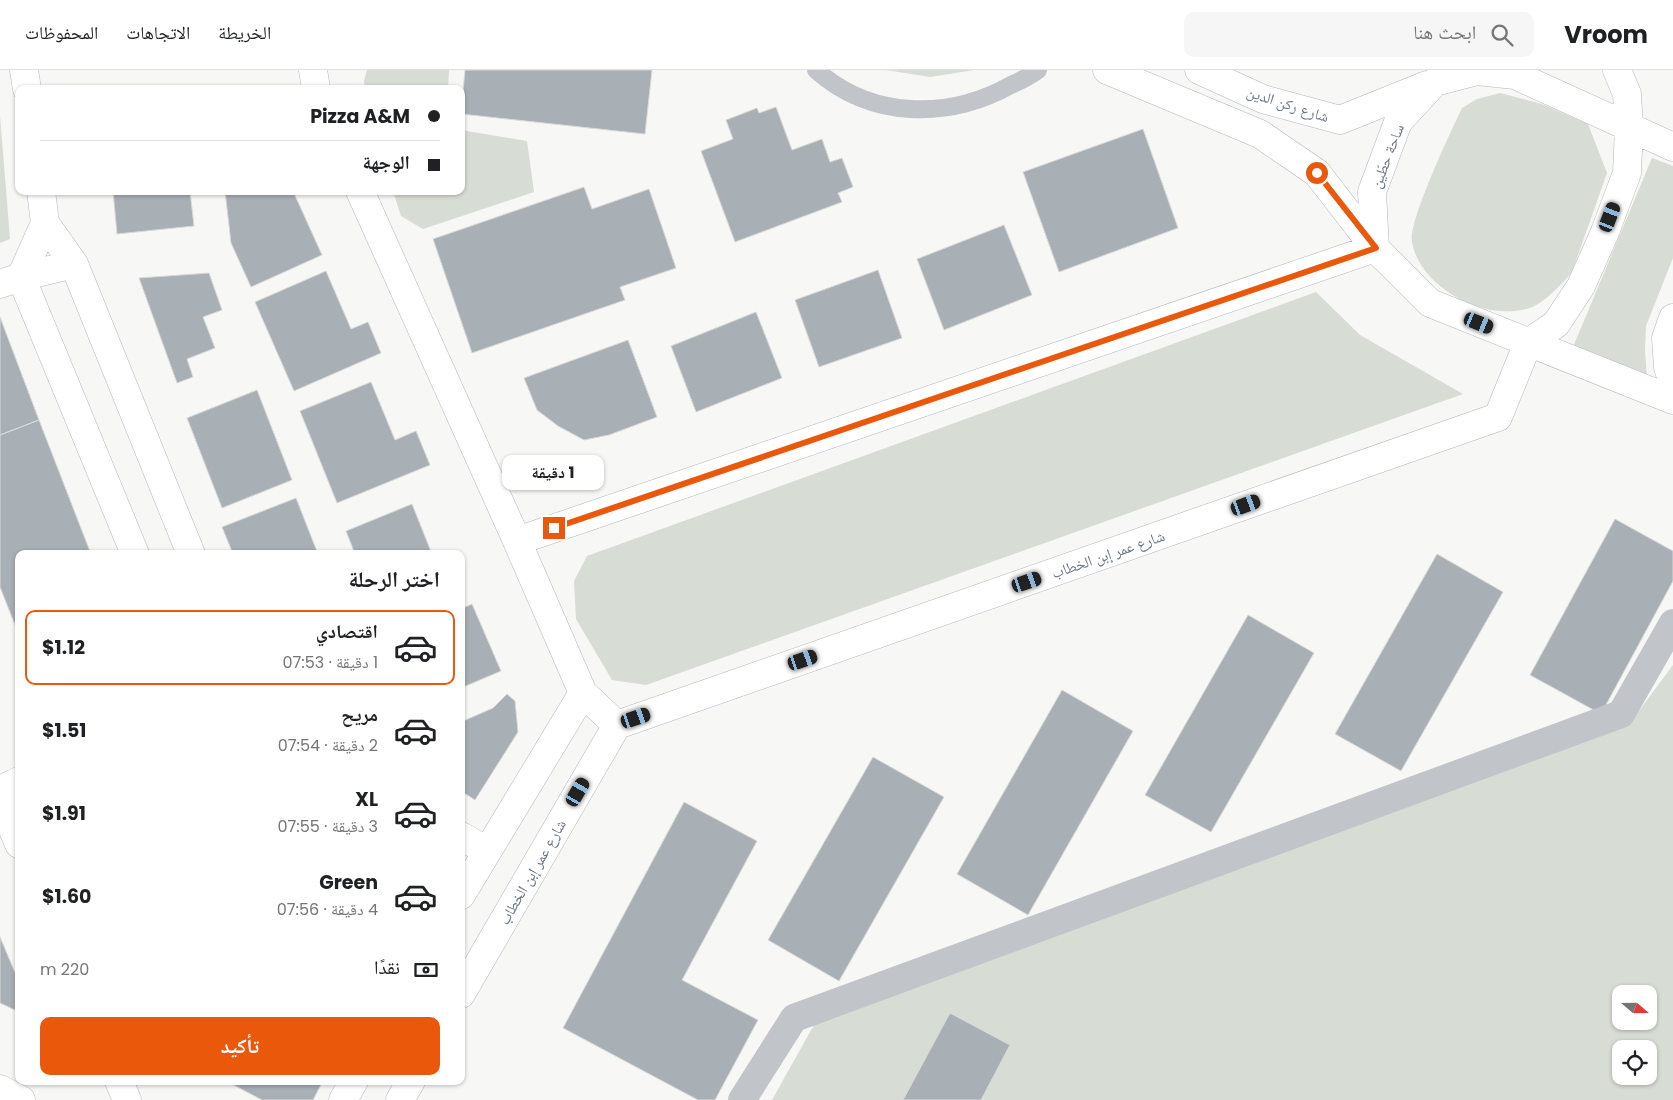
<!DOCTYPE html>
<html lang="ar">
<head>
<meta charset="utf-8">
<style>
  :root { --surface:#fff; --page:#f6f6f6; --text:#202124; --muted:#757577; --line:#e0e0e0; --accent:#ea580c }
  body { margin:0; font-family:Poppins,"Noto Naskh Arabic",sans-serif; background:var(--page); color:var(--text); direction:rtl; height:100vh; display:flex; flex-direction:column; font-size:19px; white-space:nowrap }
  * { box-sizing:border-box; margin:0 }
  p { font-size:16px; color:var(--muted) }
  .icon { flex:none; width:28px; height:28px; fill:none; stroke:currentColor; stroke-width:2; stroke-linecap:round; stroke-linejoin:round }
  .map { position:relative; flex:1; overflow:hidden; direction:ltr }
  .panel { position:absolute; left:15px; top:480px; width:450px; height:535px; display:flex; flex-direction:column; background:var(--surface); border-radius:10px; box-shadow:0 1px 4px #0004; direction:rtl }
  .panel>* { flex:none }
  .hud { position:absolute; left:15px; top:15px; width:450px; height:110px; border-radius:10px; box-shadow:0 1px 4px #0004; direction:rtl; display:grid; align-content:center; height:110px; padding:0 25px; background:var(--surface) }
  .needle { width:32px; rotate:110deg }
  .fabs { position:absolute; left:1612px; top:915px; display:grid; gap:10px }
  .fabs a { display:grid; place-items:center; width:45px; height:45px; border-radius:10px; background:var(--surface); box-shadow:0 1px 4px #0004; font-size:25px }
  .end { position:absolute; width:22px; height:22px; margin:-11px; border:6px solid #ea580c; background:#fff; box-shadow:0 0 0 2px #fff }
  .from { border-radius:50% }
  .bubble { position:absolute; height:35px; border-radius:10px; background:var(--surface); box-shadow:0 1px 4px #0004; font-size:16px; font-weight:700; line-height:35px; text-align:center; direction:rtl }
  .car { position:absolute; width:15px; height:30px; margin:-15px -8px; border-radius:6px; box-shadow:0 0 4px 1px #0007; background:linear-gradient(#222 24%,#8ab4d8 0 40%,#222 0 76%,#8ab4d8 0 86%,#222 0) }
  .hud b { display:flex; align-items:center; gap:18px; height:48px; font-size:19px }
  .hud b+b { border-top:1px solid var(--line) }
  .hud i { width:12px; height:12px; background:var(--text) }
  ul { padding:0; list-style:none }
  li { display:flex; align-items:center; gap:15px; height:75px; margin:0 10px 8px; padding:0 15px; border:2px solid transparent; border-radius:10px }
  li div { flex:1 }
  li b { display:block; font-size:19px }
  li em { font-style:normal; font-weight:700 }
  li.active { border-color:var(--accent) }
  li>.icon { width:45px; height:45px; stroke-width:1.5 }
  h2 { padding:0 25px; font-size:22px; line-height:60px }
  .pay { display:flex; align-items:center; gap:12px; height:55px; padding:0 25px; font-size:19px }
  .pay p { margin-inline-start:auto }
  .primary-button { display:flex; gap:10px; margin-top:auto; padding:10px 25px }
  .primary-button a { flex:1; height:58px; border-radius:10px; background:var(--accent); color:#fff; font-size:20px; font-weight:700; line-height:58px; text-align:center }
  header { display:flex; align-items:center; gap:30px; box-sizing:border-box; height:70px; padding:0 25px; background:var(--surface); border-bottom:1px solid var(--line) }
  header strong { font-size:24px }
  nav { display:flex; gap:28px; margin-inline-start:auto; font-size:18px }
  .search { width:350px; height:45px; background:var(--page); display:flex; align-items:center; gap:12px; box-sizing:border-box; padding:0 18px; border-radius:10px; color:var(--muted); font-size:19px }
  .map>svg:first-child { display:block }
  .green { fill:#d7dcd4; fill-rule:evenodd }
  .building { fill:#a8afb5; stroke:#d9d9d7 }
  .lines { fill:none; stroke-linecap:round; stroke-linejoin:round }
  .secondary-casing { stroke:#b3b8bd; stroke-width:29 }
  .lane { stroke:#c1c4c8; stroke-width:18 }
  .street { stroke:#c1c4c8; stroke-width:28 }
  .secondary { stroke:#fff; stroke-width:28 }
  .route { stroke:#ea580c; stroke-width:6 }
  .labels { text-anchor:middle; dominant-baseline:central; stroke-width:5; stroke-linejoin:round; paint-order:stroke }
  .street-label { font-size:15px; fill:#687684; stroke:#fff }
</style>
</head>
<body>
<header>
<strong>Vroom</strong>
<div class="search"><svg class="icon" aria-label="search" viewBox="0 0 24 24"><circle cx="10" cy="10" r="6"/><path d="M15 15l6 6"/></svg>ابحث هنا</div>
<nav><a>الخريطة</a><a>الاتجاهات</a><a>المحفوظات</a></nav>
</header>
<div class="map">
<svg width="1673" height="1030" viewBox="0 0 1673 1030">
  <rect width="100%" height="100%" fill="#f7f7f5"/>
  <path class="green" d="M367 0H449L448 19H365L364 11Z
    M886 0H974L930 7Z
    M1500 23 1542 34 1588 54 1607 103 1572 202C1563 213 1545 232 1532 237 1489 254 1420 219 1412 172 1408 152 1451 61 1462 38L1477 29Z
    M0 46 10 169 0 173Z
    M461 60 527 71 534 122 423 159 401 146 393 121H461Z
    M1652 88 1673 96V188L1646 256 1645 280 1647 310 1573 277Z
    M1316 222 1360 265 1463 324 646 615 612 610 576 549 574 511 587 486Z
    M1673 595V1030H772L815 953 1630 653ZM1621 924H1649V951H1621ZM1621 979H1649V1006H1621Z"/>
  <path class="building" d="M465 0H652L645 64 461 44Z
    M776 37 792 80 822 69 830 92 842 88 853 117 838 123 842 132 735 172 701 81 733 69 726 50 757 38 759 43Z
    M1143 59 1178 158 1059 202 1023 102Z
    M584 117 592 139 649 119 676 198 620 217 625 230 472 283 433 169Z
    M113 121H190L194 156 117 164Z
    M225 121H293L322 185 251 217 231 173Z
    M1004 155 1032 225 944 260 917 189Z
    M878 200 902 268 819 297 795 230Z
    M326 201 351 259 368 252 381 283 294 321 255 232Z
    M209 203 222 240 203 247 215 278 187 289 193 307 177 313 139 208Z
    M756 242 782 308 696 342 671 276Z
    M0 247 39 350 0 365Z
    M628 270 657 347 609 365 584 370 558 356 537 340 524 308Z
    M371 312 395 370 416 361 430 395 337 433 300 341Z
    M257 320 292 410 222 438 187 348Z
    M39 350 91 484H19V565L0 517V365Z
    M296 428 318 484H233L222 457Z
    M412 434 432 484H355L346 461Z
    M1615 449 1673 481V511L1601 644 1530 605Z
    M1437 484 1503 522 1401 701 1335 664Z
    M472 534 501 601 461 618V539Z
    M1248 545 1314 583 1211 762 1145 725Z
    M1062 620 1133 661 1028 845 957 804Z
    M507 624 515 631 518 662 475 730 461 721V652L493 638Z
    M873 687 944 727 839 911 768 870Z
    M684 732 757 771 682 910 758 950 715 1030H698L563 958Z
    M0 867 19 912V938L17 941 0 933Z
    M950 943 1010 975 981 1030H903Z
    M226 1011H323L313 1030H262Z"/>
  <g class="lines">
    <defs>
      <path id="secondary" d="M24 0 27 19
        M313 0 316 19
        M1107 0 1260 64 1317 103 1375 178 1430 233 1673 330
        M1199 0 1263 29 1340 50 1427 15
        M41 121 45 153 74 194 191 484
        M360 121 517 471 583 623 617 655
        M45 153 21 207 135 484
        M1375 178 1372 122 1398 52 1435 12 1477 1 1515 5 1673 77
        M0 214 21 207 74 194
        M1673 248 1666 268 1668 297 1673 313
        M517 471 1375 178
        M0 720 19 711
        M0 729 19 774
        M461 766 487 781
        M461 825 583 623
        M461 924 617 655 1498 347 1528 273 1556 254 1581 216 1605 162 1627 103 1629 57 1627 24 1617 0
        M119 1011 127 1030
        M0 1019 21 1030
        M343 1030 354 1011
        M400 1030 411 1011"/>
    </defs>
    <use href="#secondary" class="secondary-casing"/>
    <path class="lane" d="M816 0C871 49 948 50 1011 15 1020 11 1030 6 1038 0"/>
    <path class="street" d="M742 1030 794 948 1621 644 1673 553"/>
    <use href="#secondary" class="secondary"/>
  </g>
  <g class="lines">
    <path class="route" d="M554 458 1376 178 1317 103"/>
  </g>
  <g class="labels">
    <g class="street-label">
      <text transform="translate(1288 34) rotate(18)">شارع ركن الدين</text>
      <text transform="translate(1387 86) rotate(-69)">ساحة حطّين</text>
      <text transform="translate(1108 484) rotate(-19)">شارع عمر إبن الخطاب</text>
      <text transform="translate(532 802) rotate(-60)">شارع عمر إبن الخطاب</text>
    </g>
  </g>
</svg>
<div class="fabs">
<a><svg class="needle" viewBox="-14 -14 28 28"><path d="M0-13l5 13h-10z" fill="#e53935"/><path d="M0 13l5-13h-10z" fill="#757577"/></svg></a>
<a><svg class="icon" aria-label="locate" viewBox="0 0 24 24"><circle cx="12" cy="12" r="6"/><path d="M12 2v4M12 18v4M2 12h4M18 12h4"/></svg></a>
</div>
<i class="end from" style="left:1317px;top:103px"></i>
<i class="end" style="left:554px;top:458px"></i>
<div class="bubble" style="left:502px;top:385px;width:102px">1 دقيقة</div>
<i class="car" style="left:1610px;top:147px;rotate:21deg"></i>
<i class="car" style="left:1479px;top:253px;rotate:112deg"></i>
<i class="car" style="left:1246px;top:435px;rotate:70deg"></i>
<i class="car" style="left:1027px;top:512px;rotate:71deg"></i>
<i class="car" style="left:803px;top:590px;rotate:71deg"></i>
<i class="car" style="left:636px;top:648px;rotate:71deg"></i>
<i class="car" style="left:578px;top:722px;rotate:30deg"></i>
<div class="hud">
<b><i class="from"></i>Pizza A&amp;M</b>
<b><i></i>الوجهة</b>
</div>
<section class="panel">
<h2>اختر الرحلة</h2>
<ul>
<li class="active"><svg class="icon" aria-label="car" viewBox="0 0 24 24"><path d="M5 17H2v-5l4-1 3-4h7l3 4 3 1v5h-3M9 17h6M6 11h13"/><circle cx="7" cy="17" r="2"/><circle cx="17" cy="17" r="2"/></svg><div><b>اقتصادي</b><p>1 دقيقة · 07:53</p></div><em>$1.12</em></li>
<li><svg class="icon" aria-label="car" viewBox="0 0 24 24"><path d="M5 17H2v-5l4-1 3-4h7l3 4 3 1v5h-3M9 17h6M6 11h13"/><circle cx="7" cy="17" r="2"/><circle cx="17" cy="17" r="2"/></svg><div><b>مريح</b><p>2 دقيقة · 07:54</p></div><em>$1.51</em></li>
<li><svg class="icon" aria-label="car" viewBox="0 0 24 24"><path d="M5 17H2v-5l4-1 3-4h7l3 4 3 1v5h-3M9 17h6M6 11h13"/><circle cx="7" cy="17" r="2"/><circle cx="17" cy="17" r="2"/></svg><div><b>XL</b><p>3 دقيقة · 07:55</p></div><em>$1.91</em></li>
<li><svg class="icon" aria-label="car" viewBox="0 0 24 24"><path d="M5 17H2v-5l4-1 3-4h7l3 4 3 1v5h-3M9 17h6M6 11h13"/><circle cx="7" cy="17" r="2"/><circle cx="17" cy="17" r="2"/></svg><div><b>Green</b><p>4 دقيقة · 07:56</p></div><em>$1.60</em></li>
</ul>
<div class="pay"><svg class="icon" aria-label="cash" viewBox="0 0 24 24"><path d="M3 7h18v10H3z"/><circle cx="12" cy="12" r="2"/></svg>نقدًا<p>220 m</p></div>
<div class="primary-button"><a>تأكيد</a></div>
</section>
</div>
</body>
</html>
